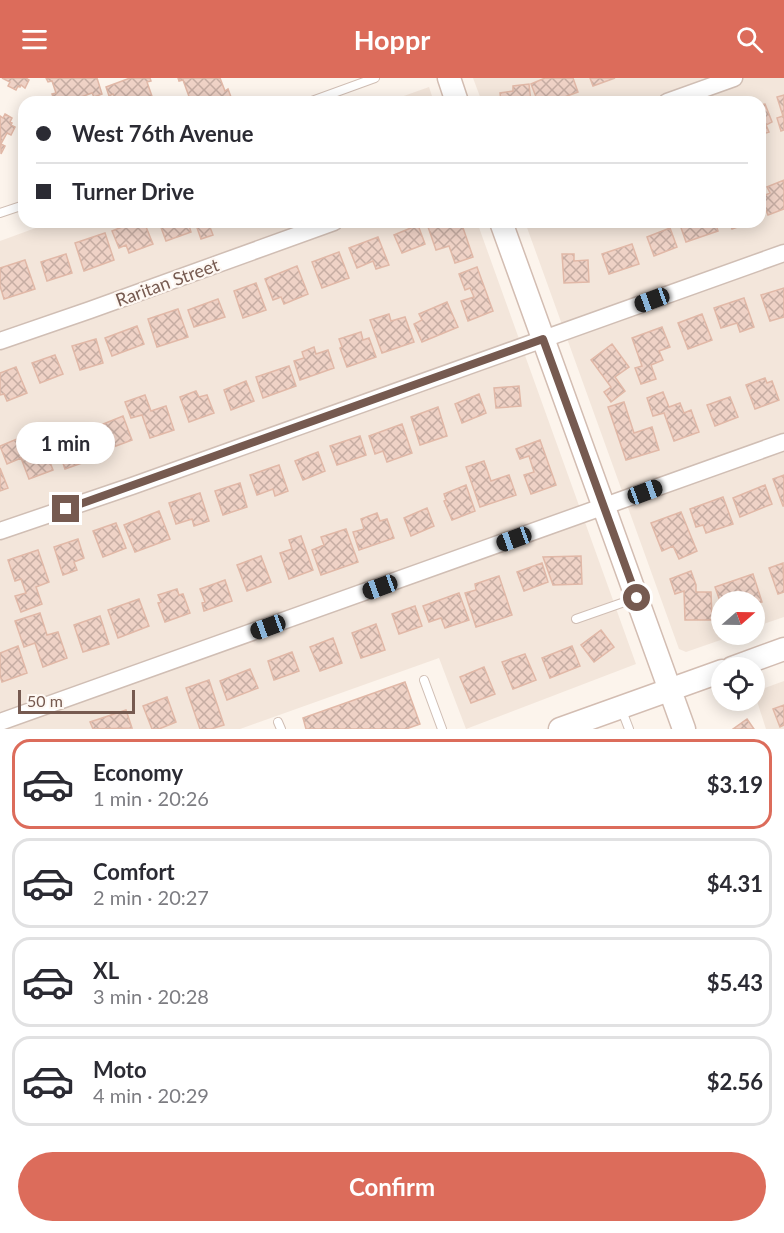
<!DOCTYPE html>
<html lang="en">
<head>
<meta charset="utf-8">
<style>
  :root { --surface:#fff; --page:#f2f2f3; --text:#2b2b33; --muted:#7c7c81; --line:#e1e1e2; --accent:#dc6c5b }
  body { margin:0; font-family:Lato,sans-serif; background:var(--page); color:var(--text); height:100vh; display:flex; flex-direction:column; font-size:22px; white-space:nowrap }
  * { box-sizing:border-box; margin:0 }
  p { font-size:20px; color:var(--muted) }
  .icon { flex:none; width:33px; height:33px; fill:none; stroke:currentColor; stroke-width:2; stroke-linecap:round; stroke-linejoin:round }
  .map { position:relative; height:651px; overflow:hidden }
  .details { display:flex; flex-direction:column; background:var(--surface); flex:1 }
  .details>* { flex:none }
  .hud { position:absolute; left:18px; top:18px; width:748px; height:132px; border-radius:18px; box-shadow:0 3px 15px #0003; display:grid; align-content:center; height:132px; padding:0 18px; background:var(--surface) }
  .needle { width:39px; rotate:70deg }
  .buttons { position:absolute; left:711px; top:513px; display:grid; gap:12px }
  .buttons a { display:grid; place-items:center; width:54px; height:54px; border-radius:50%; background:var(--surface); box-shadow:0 3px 15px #0003; font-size:30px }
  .scale { position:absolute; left:18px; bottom:15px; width:117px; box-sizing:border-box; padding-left:6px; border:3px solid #765a50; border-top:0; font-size:16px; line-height:21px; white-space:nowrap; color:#765a50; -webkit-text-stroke:4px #fef8f3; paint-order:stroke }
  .end { position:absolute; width:27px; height:27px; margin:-14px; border:8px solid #765a50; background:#fff; box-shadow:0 0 0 3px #fff }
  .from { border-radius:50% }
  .bubble { position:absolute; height:42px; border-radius:21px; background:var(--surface); box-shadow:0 3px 15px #0003; font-size:20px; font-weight:700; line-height:42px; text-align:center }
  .car { position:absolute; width:18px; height:36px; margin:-18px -9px; border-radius:8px; box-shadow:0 0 4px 2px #0007; background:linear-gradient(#222 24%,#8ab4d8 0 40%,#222 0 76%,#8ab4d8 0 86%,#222 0) }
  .hud b { display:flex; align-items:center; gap:21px; height:57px; font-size:22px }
  .hud b+b { border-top:2px solid var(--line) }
  .hud i { width:15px; height:15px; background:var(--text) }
  ul { padding:10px 0 0; list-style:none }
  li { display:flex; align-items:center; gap:18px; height:90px; margin:0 12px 9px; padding:0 6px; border:3px solid var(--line); border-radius:18px }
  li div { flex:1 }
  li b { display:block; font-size:22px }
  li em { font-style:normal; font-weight:700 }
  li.selected { border-color:var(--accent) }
  li>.icon { width:54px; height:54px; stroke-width:1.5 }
  .primary-button { display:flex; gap:12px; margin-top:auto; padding:12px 18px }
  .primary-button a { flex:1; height:69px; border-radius:36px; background:var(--accent); color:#fff; font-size:24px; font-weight:700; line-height:69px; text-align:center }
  header { display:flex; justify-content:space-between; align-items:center; height:78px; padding:0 18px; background:var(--accent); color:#fff; font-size:27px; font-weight:700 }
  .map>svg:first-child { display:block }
  .residential { fill:#f3e6db }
  .building { fill:url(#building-cross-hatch); stroke:#e1b8a7; stroke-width:1.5 }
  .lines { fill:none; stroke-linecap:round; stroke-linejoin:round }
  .lane-casing { stroke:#d0beb4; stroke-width:10 }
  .street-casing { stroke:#d0beb4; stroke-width:19 }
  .secondary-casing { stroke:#d3bdb2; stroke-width:25 }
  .lane { stroke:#fff; stroke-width:8 }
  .street { stroke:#fff; stroke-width:16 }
  .secondary { stroke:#fff; stroke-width:22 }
  .route { stroke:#765a50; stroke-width:8 }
  .labels { text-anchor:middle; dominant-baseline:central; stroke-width:4.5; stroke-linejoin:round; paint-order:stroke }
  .street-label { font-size:18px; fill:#765a50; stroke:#fef8f3 }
</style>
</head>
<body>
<header><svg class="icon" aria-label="menu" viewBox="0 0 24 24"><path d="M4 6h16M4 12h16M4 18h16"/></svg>Hoppr<svg class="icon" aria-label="search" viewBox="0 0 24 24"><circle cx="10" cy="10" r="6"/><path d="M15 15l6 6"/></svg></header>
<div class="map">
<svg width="784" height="651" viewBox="0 0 784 651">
  <defs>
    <pattern id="building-cross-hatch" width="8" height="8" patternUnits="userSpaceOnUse" patternTransform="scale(1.5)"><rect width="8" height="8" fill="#efd2c6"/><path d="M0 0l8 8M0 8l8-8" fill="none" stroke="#c6ada3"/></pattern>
  </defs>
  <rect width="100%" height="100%" fill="#fcf4ec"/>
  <path class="residential" d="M473 0H784V539L755 549 754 524H722V556L735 557 686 574 679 571 525 144H760V24H482Z
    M429 9 434 24H387Z
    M52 144H477L636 586 466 651 439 580 240 651H0V163Z
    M784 603V651H766L754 614Z"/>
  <path class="building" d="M2 0H26L29 2 25 10 21 7 20 9 18 8 16 12 8 8 10 4Z
    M46 0H97L102 16 94 19 92 15 70 23 71 24H55L52 16 56 15 52 3 48 4Z
    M130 0H150L151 3 147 4 154 24H116L113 16 109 18 106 9Z
    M178 0H220L225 13 228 11 231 19 228 20V22L226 24H191L183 2 179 3Z
    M545 0H573L578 14 551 24H538L531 6Z
    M590 0H615L593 8Z
    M529 6 531 24H501L500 15 513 13V8Z
    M784 17V52L781 53 777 40 783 38 777 19Z
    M765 26 772 44 766 47 769 54 760 57V27Z
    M5 36 12 40 10 44 12 45 11 47 15 49 11 57 7 55 1 66 5 68 1 76 0 38 3 40Z
    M784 102V131L768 137 761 119 770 115 767 109Z
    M135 144H144L153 166 129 175 126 167 119 170 112 153Z
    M159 144H188L191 154 166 163Z
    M195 144H209H208L213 157 201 161Z
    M432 144H461L473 179 455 185 449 168 436 172 427 146Z
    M679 144H715L718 153 686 164Z
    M729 144H751L732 151Z
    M418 147 425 166 402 175 394 157Z
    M670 150 677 169 654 178 647 159Z
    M105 155 114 182 84 193 75 165Z
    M378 159 389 187 376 191 373 183 357 190 349 170Z
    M632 166 639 186 609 196 602 176Z
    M339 174 349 200 322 210 312 184Z
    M66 176 72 195 47 203 41 184Z
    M562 176H574V183L588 182 589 204 564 205Z
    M25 182 35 211 4 221 0 208V190Z
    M297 188 308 216 284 226 281 219 273 222 265 201Z
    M477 189 493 233 468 243 461 223 474 219 470 210 465 212 459 196Z
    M256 205 266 232 243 240 234 213Z
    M784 210V239L770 243 761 217Z
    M744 220 754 249 740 254 737 245 721 250 714 230Z
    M218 221 225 239 194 249 188 232Z
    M447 224 458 249 422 264 414 246 422 242 419 236Z
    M178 231 188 259 157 269 148 241Z
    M389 236 391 243 405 239 414 264 382 275 370 242Z
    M702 236 712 262 688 271 678 245Z
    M137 248 144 266 112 278 105 260Z
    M662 249 670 269 659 273 663 282 651 287 656 301 641 306 635 290 642 288 632 260Z
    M361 254 363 262 369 260 376 279 347 289 340 270 342 269 339 261Z
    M96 261 103 285 80 292 72 268Z
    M612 266 629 289 615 299 625 313 611 324 604 314 611 309 591 282Z
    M314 269 316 276 328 272 334 290 300 302 294 283 304 280 302 274Z
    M55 277 63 296 40 305 32 285Z
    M289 288 296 308 263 320 256 299Z
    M16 289 27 315 7 323 4 316 0 317V295Z
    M765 300 767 305 772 303 779 322 755 331 746 307Z
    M246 303 254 323 231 332 224 312Z
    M519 308 521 328 496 330 494 310Z
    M196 313 199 319 207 317 214 335 189 344 180 319Z
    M663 314 669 329 680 325 684 335 691 332 699 354 674 363 664 335 653 338 647 320Z
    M479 316 486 335 462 345 455 326Z
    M145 317 151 333 166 328 174 352 150 360 142 337 131 340 125 324Z
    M730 319 738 339 715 348 707 327Z
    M624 324 634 355 652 349 659 372 626 382 608 329Z
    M438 329 447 358 420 367 411 339Z
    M123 338 132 362 100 374 91 351Z
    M402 346 412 375 387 384 383 373 375 376 369 358Z
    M86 352 96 380 65 391 55 362Z
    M360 358 366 377 337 387 330 368Z
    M17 361 22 374 43 366 53 392 29 401 21 380 7 386 0 368Z
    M540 362 556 407 531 416 524 397 534 394 529 378 520 381 516 371Z
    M318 374 325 393 303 402 295 383Z
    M484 383 491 403 509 397 516 417 480 429 466 389Z
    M279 387 288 413 275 418 273 411 257 417 250 397Z
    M0 390 8 410 0 413Z
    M784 397V428H783L773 401Z
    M240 405 247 429 223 437 215 413Z
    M466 407 475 433 452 442 444 423 446 422 444 416Z
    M765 407 772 426 740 439 733 420Z
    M200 415 209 443 194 448 192 441 176 446 169 425Z
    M723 419 733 446 706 455 703 447 696 449 690 431Z
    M427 430 434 448 411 458 404 440Z
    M159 433 170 461 135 474 124 447Z
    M681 434 697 473 679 481 673 468 662 473 651 445Z
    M377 435 380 443 387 441 394 460 359 472 353 454 364 451 361 441Z
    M116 445 126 470 103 479 93 453Z
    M346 451 358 484 321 497 312 472 324 467 321 459Z
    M301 458 313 492 289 501 280 475 292 471 289 462Z
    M78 461 84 480 74 484 77 492 63 497 54 469Z
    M38 472 49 504 36 509 42 526 21 534 15 518 26 515 21 501 15 503 8 482Z
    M261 478 271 504 247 513 237 487Z
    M581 478 582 506 553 507 543 479Z
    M542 485 548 504 524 513 517 494Z
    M783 485 784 514 778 516 769 490Z
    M691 493 696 507V514H711L712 542H685L684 513 675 516 670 501Z
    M753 496 762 524 754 526V524H722V529L715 509Z
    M499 498 512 537 476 549 465 515 476 512 475 506Z
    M225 502 232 523 204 533 202 525 205 524 200 511Z
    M177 511 179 517 183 516 190 535 165 544 158 525 161 524 158 517Z
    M459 515 469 542 445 550 441 540 429 544 423 528Z
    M139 521 149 548 118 560 108 532Z
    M415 528 422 548 399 556 392 536Z
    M40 535 47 557 58 554 67 580 43 589 35 565 24 569 15 543Z
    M100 538 109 566 83 574 74 547Z
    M376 546 385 572 361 580 352 555Z
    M601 552 614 569 594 584 581 567Z
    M333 560 342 585 320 593 310 569Z
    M18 568 27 595 2 604 0 597V575Z
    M572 568 580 588 550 600 542 580Z
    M292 574 299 593 274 602 268 583Z
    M525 576 536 602 513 611 502 584Z
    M484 589 495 616 471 625 460 599Z
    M250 591 258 610 227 622 220 603Z
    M209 602 224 647 211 651H200L186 610Z
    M405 604 420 646 406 651H306L303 640Z
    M167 619 176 644 159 651H152L143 628Z
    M784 627V647L780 649 773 631Z
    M126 632 132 650 93 651 90 644Z
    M747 641 754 651H733Z"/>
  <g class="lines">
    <defs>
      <path id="lane" d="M309 24 375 0
        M0 135 24 127
        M576 541 636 520
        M424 602 442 651
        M621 630 629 651
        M278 644 281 651"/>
      <path id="street" d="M667 24 734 0
        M0 263 90 232 334 144
        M0 453 132 408 784 175
        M0 644 784 364"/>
      <path id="secondary" d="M449 0 457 24
        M501 144 684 651
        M732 590 784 571
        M560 651 722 593"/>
    </defs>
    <use href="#lane" class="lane-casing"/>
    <use href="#street" class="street-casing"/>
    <use href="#secondary" class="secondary-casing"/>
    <use href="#lane" class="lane"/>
    <use href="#street" class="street"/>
    <use href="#secondary" class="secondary"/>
  </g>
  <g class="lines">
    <path class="route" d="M66 431 543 261 637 520"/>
  </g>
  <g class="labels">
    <g class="street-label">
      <text transform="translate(167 204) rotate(-20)">Raritan Street</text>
    </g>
  </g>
</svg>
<div class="buttons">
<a><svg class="needle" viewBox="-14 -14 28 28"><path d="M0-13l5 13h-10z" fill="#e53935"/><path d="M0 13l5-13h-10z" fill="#7c7c81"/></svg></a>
<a><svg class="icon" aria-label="locate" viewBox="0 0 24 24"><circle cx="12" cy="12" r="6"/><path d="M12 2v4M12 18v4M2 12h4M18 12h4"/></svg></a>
</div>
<div class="scale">50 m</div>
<i class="end from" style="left:637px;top:520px"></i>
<i class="end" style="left:66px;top:431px"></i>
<div class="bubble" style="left:16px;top:344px;width:99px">1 min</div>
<i class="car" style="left:652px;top:222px;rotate:250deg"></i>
<i class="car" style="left:645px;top:414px;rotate:70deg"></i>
<i class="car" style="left:514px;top:461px;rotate:250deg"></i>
<i class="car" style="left:380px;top:509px;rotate:250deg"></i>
<i class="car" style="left:268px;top:549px;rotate:250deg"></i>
<div class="hud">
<b><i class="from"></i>West 76th Avenue</b>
<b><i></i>Turner Drive</b>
</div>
</div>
<section class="details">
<ul>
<li class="selected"><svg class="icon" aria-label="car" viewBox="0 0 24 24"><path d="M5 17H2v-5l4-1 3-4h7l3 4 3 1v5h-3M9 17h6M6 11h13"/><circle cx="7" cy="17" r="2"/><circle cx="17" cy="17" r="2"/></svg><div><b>Economy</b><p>1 min · 20:26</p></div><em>$3.19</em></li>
<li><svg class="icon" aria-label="car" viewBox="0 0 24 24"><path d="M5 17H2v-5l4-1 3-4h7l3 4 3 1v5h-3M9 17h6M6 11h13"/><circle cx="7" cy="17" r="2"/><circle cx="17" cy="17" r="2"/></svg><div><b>Comfort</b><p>2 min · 20:27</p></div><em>$4.31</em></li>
<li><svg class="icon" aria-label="car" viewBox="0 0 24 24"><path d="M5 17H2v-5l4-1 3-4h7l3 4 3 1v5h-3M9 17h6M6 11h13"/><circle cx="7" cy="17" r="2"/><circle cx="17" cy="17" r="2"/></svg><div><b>XL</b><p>3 min · 20:28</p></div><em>$5.43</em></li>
<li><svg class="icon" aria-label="car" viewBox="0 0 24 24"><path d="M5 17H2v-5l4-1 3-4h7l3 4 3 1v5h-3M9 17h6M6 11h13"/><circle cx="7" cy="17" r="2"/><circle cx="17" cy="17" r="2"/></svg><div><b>Moto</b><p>4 min · 20:29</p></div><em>$2.56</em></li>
</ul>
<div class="primary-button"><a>Confirm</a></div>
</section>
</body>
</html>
